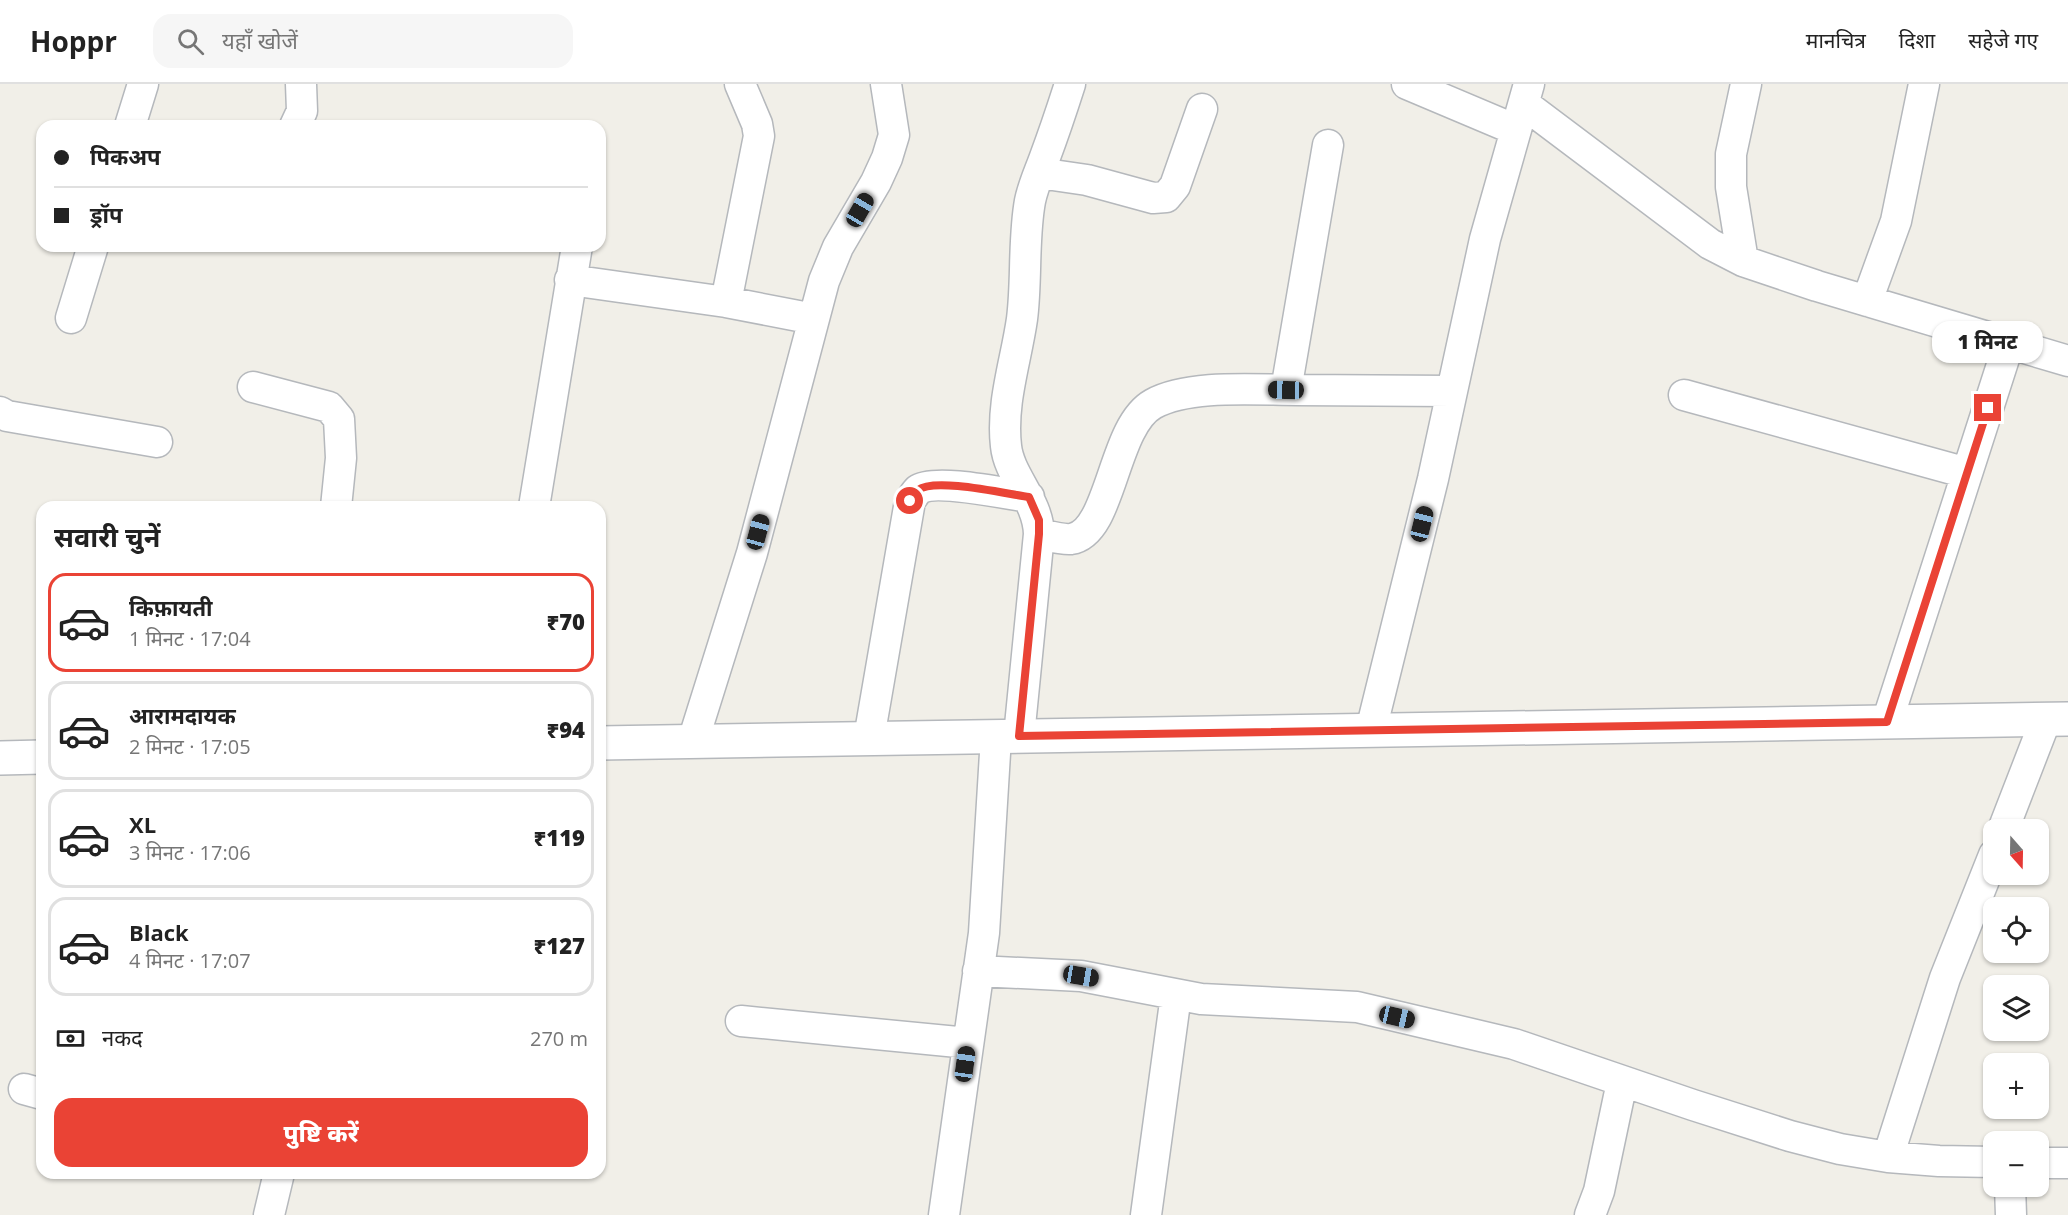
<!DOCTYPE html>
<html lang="hi">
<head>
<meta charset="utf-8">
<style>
  :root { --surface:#fff; --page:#f6f6f6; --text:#222; --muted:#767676; --line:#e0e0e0; --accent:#ea4335 }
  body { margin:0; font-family:"Open Sans","Noto Sans Devanagari",sans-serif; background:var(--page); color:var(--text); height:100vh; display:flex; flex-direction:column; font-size:22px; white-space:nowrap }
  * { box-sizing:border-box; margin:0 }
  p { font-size:20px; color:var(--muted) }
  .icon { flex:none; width:33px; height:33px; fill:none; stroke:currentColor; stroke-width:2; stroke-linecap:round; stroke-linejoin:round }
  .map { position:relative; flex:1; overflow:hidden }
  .sheet { position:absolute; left:36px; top:417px; width:570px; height:678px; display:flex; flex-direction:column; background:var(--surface); border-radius:18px; box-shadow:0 2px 4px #0004 }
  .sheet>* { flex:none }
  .hud { position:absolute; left:36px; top:36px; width:570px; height:132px; border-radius:18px; box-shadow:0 2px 4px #0004; display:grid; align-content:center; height:132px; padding:0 18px; background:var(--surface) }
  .needle { width:39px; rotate:160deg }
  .fabs { position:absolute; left:1983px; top:735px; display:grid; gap:12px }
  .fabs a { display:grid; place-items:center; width:66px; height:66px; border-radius:12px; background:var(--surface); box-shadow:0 2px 4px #0004; font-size:30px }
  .end { position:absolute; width:27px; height:27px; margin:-14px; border:8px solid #ea4335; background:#fff; box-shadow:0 0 0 3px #fff }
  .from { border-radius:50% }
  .bubble { position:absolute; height:42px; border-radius:18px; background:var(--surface); box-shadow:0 2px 4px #0004; font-size:20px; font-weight:800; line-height:42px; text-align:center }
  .car { position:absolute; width:18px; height:36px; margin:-18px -9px; border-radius:8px; box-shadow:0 0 4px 2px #0007; background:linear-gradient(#222 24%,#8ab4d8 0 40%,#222 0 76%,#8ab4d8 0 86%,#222 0) }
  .hud b { display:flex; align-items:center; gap:21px; height:57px; font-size:22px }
  .hud b+b { border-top:2px solid var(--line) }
  .hud i { width:15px; height:15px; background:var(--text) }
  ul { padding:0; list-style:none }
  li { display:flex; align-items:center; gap:18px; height:99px; margin:0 12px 9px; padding:0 6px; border:3px solid var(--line); border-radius:18px }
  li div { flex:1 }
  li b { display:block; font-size:22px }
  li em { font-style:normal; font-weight:800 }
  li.on { border-color:var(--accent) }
  li>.icon { width:54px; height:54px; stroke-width:1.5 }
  h2 { padding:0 18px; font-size:27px; line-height:72px }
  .pay { display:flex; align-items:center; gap:15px; height:66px; padding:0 18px; font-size:22px }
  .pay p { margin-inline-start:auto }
  .button { display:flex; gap:12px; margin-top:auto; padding:12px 18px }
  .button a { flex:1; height:69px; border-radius:18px; background:var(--accent); color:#fff; font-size:24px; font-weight:800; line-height:69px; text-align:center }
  header { display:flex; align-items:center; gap:36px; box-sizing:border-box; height:84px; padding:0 30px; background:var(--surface); border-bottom:2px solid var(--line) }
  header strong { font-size:28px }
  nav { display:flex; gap:33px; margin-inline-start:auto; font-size:21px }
  .search { width:420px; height:54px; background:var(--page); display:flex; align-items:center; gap:15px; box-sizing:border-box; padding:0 21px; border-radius:18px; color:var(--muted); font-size:22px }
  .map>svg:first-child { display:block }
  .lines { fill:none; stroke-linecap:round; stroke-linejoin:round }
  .minor-casing { stroke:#b5b8bc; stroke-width:33 }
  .tertiary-casing { stroke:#b5b8bc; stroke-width:36 }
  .minor { stroke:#fff; stroke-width:30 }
  .tertiary { stroke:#fff; stroke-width:33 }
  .route { stroke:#ea4335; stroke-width:8 }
</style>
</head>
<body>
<header>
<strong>Hoppr</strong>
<div class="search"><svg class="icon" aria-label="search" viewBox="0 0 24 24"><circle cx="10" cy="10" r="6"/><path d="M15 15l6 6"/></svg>यहाँ खोजें</div>
<nav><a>मानचित्र</a><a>दिशा</a><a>सहेजे गए</a></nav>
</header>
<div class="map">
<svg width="2068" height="1131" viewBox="0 0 2068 1131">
  <rect width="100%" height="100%" fill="#f1efe8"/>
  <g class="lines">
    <defs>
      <path id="minor" d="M1407 0 1516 46
        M1524 20 1710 160 1743 177 1817 202 2068 277
        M130 42 143 0
        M295 42 302 27 301 0
        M1039 89 1087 96 1153 114 1166 113 1175 102 1202 25
        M1743 177 1731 103V70L1746 0
        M570 196 726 218 814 235
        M1867 217 1896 137 1924 0
        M726 218 759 52 757 40 740 0
        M71 234 93 162
        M253 303 329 323 339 335 341 374 336 423
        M1286 306 1328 61
        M1684 311 1967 389
        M0 328 7 332 157 358
        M534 423 577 162
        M1039 450C1049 452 1062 456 1071 455 1112 449 1112 343 1153 320 1189 300 1256 306 1297 306 1349 306 1400 307 1452 307
        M1887 638 2009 259
        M1371 646 1433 395 1485 155 1529 0
        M1019 652 1039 450C1038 416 1009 392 1006 362 1001 319 1016 277 1022 235 1027 196 1023 155 1030 117 1033 102 1040 87 1045 73 1054 49 1062 25 1070 0
        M869 654 910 417C912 414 915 409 918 406 934 394 1007 410 1029 413
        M693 657 752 469 824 197 838 163 876 98 887 74 894 51 886 0
        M2003 746 2046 635
        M978 887 1081 892 1201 915 1357 923 1514 960 1693 1021 1790 1052 1840 1065 1888 1073 1939 1077 1994 1078
        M741 937 968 959
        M24 1005 42 1010
        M1888 1073 1945 894 1994 771
        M2038 1079H2068
        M2010 1102 2011 1131
        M269 1131 279 1089
        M944 1131 984 849 996 653
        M1146 1131 1176 911
        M1590 1131 1599 1107 1622 998"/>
      <path id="tertiary" d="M600 659 2068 635
        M0 674 42 673"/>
    </defs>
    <use href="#minor" class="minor-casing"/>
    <use href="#tertiary" class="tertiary-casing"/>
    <use href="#minor" class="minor"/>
    <use href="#tertiary" class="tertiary"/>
  </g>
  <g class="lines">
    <path class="route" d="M910 417C912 414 915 409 918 406 934 393 1007 410 1029 413L1039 436V450L1019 652 1887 638 1988 324"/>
  </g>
</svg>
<div class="fabs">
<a><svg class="needle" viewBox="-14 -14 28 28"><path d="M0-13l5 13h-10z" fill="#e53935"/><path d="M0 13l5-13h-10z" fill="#767676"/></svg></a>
<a><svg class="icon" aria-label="locate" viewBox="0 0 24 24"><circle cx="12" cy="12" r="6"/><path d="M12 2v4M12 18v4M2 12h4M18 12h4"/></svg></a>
<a><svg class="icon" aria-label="layers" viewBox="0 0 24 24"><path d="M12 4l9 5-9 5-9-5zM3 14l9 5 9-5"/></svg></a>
<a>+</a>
<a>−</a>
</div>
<i class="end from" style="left:910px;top:417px"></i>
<i class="end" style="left:1988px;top:324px"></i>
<div class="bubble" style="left:1932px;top:237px;width:111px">1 मिनट</div>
<i class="car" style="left:860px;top:126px;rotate:30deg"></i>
<i class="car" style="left:1286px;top:306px;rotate:271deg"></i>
<i class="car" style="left:1422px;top:440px;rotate:14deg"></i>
<i class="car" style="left:758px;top:448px;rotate:15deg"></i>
<i class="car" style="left:1081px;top:892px;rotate:100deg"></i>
<i class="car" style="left:1397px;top:933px;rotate:103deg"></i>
<i class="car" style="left:965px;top:980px;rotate:8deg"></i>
<div class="hud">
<b><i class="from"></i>पिकअप</b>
<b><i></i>ड्रॉप</b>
</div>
<section class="sheet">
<h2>सवारी चुनें</h2>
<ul>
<li class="on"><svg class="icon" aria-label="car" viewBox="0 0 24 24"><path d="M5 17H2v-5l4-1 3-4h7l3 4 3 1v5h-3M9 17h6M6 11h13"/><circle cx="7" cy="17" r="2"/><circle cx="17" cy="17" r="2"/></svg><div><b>किफ़ायती</b><p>1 मिनट · 17:04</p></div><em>₹70</em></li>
<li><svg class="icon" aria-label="car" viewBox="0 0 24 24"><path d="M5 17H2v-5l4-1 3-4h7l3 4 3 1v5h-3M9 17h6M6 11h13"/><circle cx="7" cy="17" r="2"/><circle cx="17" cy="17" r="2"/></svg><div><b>आरामदायक</b><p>2 मिनट · 17:05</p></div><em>₹94</em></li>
<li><svg class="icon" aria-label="car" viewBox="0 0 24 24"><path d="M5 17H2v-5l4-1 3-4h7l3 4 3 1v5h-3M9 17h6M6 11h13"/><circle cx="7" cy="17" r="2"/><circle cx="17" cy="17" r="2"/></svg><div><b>XL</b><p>3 मिनट · 17:06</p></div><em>₹119</em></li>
<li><svg class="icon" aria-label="car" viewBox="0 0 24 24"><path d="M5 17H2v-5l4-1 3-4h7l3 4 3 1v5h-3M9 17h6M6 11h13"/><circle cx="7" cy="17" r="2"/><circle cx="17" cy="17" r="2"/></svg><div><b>Black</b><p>4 मिनट · 17:07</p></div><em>₹127</em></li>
</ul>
<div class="pay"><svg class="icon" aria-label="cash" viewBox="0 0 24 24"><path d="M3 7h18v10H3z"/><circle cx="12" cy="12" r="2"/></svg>नकद<p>270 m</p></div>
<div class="button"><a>पुष्टि करें</a></div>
</section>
</div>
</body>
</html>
